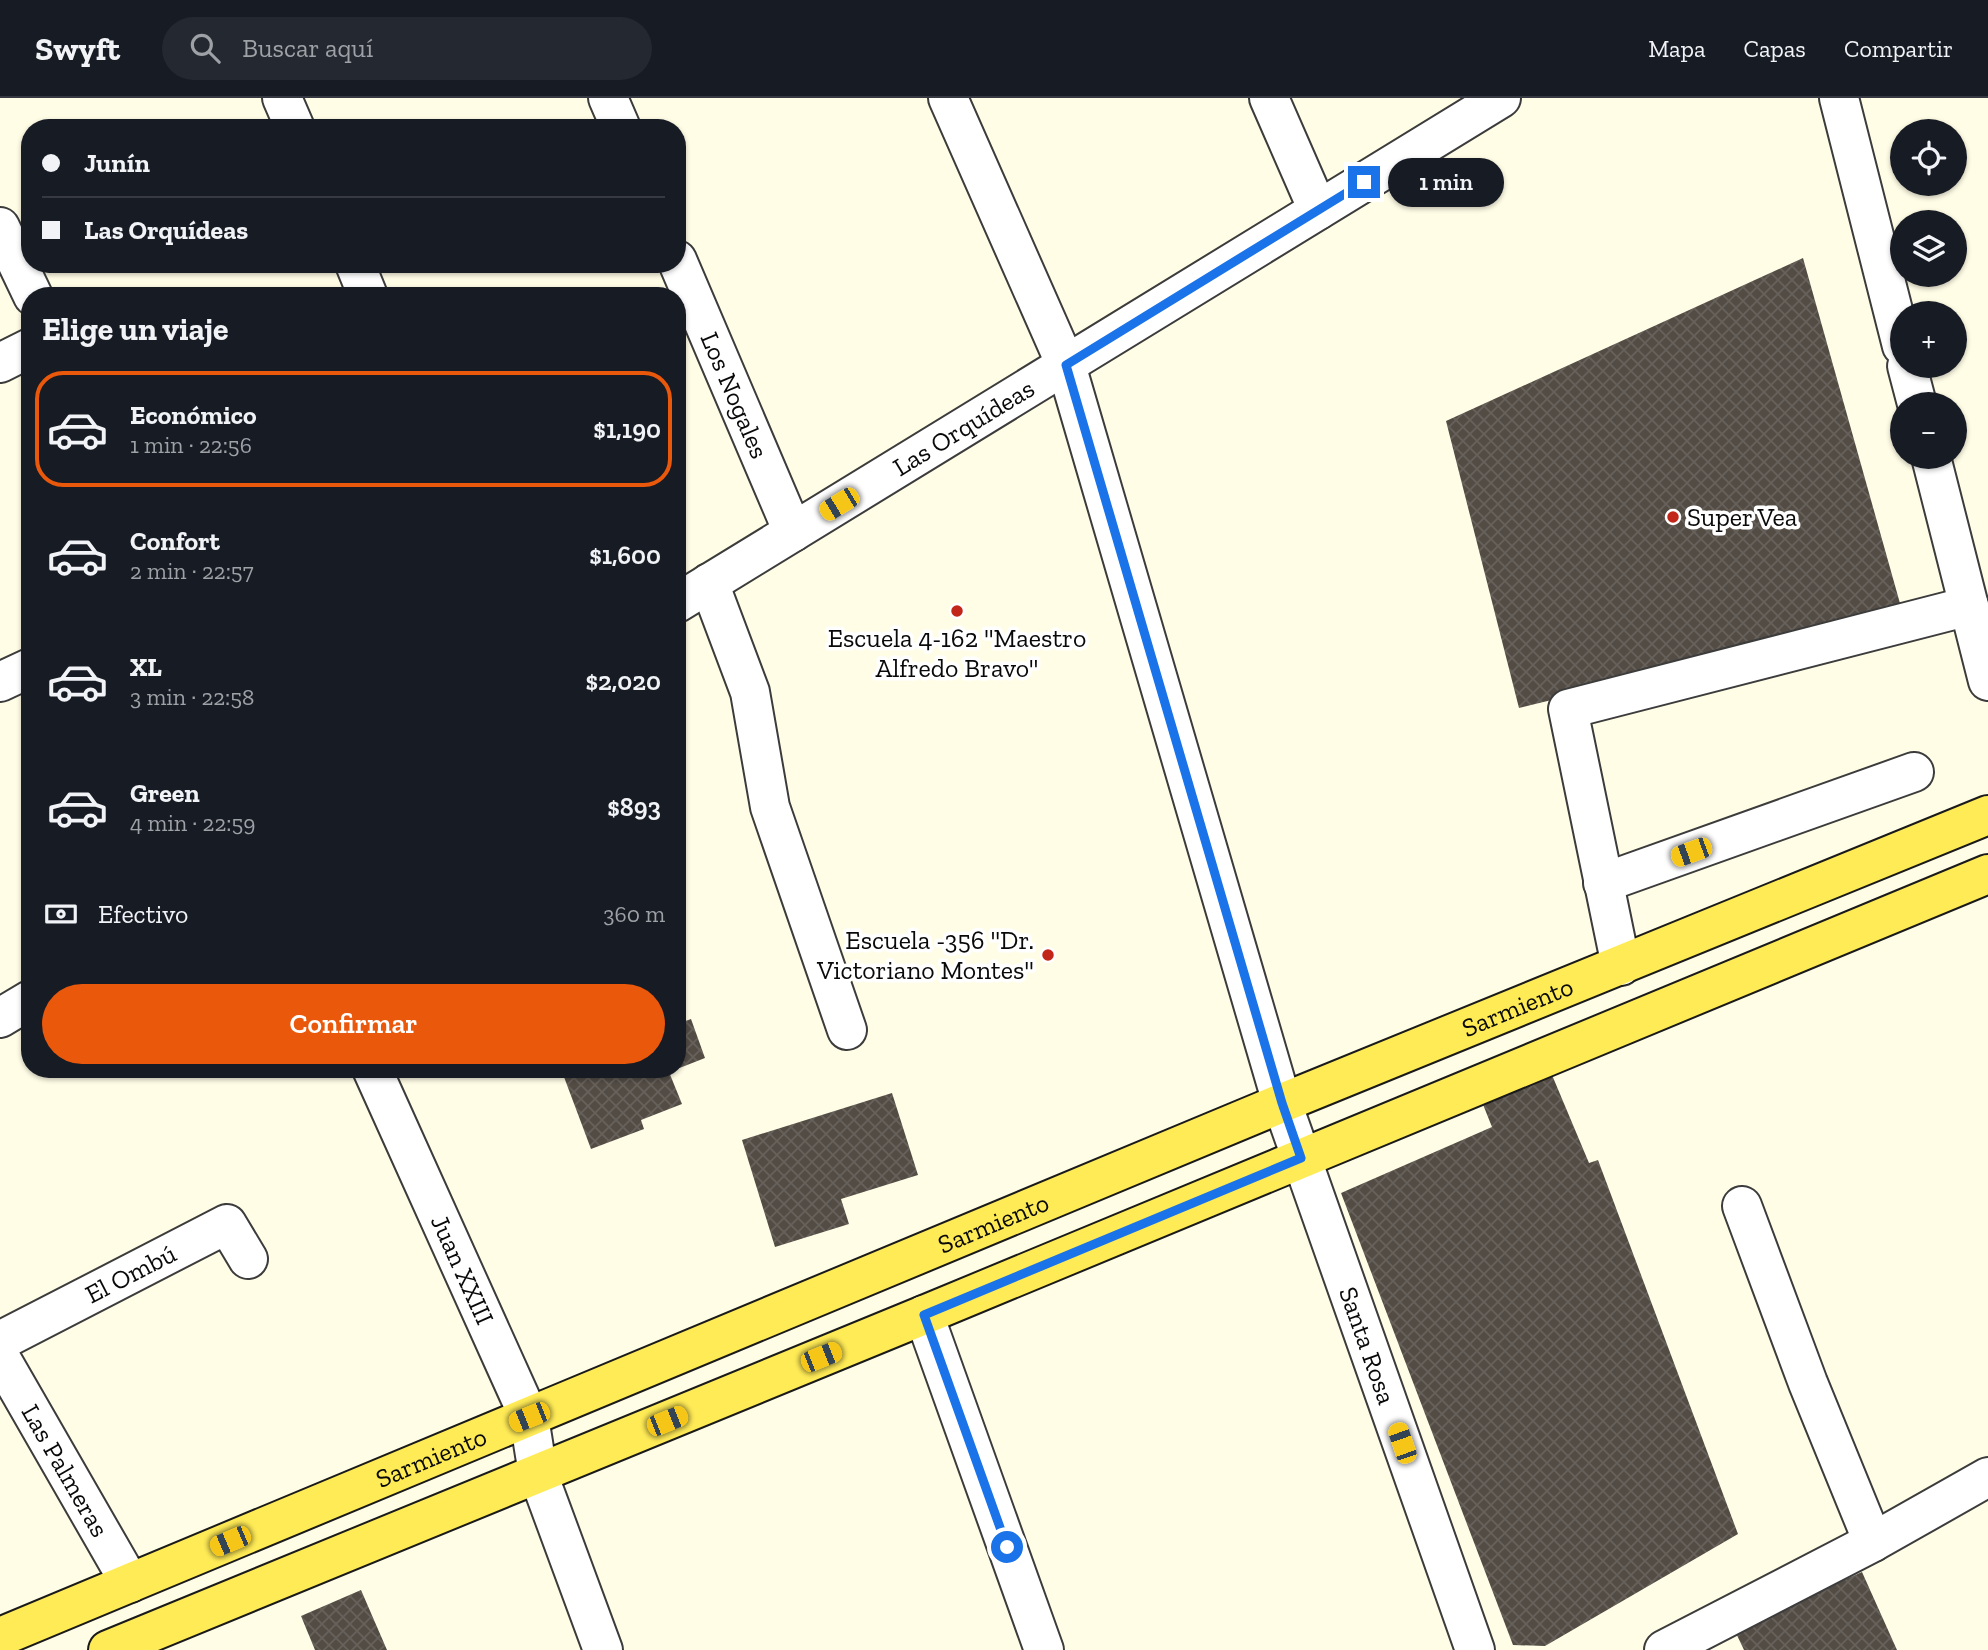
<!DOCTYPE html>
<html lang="es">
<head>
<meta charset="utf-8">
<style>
  :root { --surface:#171b24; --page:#242831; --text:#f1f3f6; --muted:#9ea1a6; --line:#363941; --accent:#ea580c }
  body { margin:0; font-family:"Zilla Slab",serif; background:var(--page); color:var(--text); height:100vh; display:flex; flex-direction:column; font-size:26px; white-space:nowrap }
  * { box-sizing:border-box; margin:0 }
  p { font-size:23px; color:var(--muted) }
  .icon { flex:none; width:38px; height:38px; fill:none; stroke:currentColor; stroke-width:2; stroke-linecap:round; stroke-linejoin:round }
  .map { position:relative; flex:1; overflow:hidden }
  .drawer { position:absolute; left:21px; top:189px; width:665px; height:791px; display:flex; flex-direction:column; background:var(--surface); border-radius:28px; box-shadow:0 2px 5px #0004 }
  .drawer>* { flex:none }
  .top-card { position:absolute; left:21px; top:21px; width:665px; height:154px; border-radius:28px; box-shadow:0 2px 5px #0004; display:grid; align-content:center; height:154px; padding:0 21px; background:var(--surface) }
  .buttons { position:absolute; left:1890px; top:21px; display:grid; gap:14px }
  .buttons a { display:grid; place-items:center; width:77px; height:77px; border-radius:50%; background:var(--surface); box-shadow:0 2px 5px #0004; font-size:35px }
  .end { position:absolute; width:32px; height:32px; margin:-16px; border:9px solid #1a73e8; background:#fff; box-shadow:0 0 0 4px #fff }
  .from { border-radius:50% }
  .bubble { position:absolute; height:49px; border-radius:24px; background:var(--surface); box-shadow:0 2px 5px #0004; font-size:23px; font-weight:600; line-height:49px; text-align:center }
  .car { position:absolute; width:21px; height:42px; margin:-21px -10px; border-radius:9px; box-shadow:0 0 5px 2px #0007; background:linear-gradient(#f5c518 24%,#345 0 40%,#f5c518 0 76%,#345 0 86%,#f5c518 0) }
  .top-card b { display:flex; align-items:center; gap:24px; height:66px; font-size:26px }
  .top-card b+b { border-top:2px solid var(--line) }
  .top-card i { width:18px; height:18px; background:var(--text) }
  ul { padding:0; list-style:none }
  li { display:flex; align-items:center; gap:21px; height:116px; margin:0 14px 10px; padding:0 7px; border:4px solid transparent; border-radius:28px }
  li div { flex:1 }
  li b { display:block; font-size:26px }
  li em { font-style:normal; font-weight:600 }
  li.active { border-color:var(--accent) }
  li>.icon { width:63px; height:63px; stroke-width:1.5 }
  h2 { padding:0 21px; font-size:32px; line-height:84px }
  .pay { display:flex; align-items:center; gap:18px; height:77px; padding:0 21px; font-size:26px }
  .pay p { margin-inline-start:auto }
  .action { display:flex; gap:14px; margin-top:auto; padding:14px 21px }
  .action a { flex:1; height:80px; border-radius:42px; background:var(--accent); color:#fff; font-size:28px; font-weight:600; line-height:80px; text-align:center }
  header { display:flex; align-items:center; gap:42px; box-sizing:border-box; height:98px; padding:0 35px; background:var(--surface); border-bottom:2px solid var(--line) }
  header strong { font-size:33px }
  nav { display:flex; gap:38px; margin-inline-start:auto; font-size:24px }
  .search { width:490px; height:63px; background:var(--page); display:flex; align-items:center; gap:18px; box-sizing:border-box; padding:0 24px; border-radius:38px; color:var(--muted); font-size:26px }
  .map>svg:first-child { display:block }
  .building { fill:url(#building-cross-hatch) }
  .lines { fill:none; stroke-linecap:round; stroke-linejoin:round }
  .minor-casing { stroke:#3c3c3c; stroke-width:42 }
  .major-casing { stroke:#1a1a1a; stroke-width:42 }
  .minor { stroke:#fff; stroke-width:38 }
  .major { stroke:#ffeb56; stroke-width:38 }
  .route { stroke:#1a73e8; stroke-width:9 }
  .poi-dot { fill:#c22619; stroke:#fff; stroke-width:2.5 }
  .labels { text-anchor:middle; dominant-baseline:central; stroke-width:7; stroke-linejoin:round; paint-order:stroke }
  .street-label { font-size:26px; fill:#090909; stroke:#fff }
  .poi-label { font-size:26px; fill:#090909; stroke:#fff; text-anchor:start }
</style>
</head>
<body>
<header>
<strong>Swyft</strong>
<div class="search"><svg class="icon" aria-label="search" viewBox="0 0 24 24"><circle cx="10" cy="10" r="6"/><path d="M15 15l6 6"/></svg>Buscar aquí</div>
<nav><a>Mapa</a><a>Capas</a><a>Compartir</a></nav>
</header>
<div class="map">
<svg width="1988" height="1552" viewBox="0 0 1988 1552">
  <defs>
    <pattern id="building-cross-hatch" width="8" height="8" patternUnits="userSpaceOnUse" patternTransform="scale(1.75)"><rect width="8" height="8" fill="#534c45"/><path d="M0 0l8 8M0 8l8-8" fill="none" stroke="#67615b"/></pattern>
  </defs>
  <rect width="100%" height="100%" fill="#fffde6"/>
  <path class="building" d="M1803 160 1903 516 1519 610 1446 323Z
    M691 921 705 960 677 971V926Z
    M561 971H675L669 974 682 1006 641 1022 644 1031 591 1051Z
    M1552 977 1589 1065 1598 1062 1738 1436 1545 1548 1513 1547 1341 1095 1492 1029 1482 1004Z
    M892 995 918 1077 841 1101 849 1126 775 1149 742 1042Z
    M1862 1474 1897 1552H1744L1734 1531Z
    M361 1492 387 1552H315L301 1518Z"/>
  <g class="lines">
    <defs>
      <g id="minor">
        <path d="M282 0 295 30"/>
        <path d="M608 0 621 30"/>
        <path id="s1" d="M948 0 1066 267 1282 1005 1475 1552"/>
        <path d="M1269 0 1318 112"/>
        <path d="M1839 0 1902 248"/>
        <path d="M0 129 33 198"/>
        <path id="s2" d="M677 162 793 434"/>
        <path d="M355 166 368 198"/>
        <path d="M0 265 30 250"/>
        <path d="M1907 268 1917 306"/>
        <path d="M1931 359 1988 583"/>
        <path d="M709 485 750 594 770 709 847 932"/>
        <path id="s3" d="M677 505 1501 0"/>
        <path d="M0 584 30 570"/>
        <path d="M1603 785 1914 674"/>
        <path d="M1621 868 1568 611 1969 508"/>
        <path d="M0 920 30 902"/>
        <path id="s4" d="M372 971 529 1319 538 1376 603 1552"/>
        <path d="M1742 1108 1808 1285 1873 1444"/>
        <path d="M924 1217 1044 1552"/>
        <path id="s5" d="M0 1243 227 1126 248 1161"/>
        <path id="s6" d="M0 1259 130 1485"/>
        <path d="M1664 1552 1873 1444 1988 1379"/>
      </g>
      <g id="major">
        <path id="s7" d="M0 1539 1282 1005 1988 717"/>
        <path d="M108 1552 924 1217 1988 776"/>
      </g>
    </defs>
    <use href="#minor" class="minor-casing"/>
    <use href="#major" class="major-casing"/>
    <use href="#minor" class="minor"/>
    <use href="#major" class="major"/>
  </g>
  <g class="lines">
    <path class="route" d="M1007 1449 924 1217 1301 1060 1282 1005 1066 267 1364 84"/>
  </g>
  <g class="poi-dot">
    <circle cx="1673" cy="419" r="7"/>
    <circle cx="957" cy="513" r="7"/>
    <circle cx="1048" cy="857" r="7"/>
  </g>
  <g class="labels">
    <g class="street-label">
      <text stroke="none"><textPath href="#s2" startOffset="147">Los Nogales</textPath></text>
      <text stroke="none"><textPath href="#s3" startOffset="336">Las Orquídeas</textPath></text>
      <text stroke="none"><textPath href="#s7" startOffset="1643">Sarmiento</textPath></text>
      <text stroke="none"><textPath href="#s7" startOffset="1076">Sarmiento</textPath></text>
      <text stroke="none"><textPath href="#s4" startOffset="220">Juan XXIII</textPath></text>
      <text stroke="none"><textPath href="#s5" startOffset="147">El Ombú</textPath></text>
      <text stroke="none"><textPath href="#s1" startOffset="1318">Santa Rosa</textPath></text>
      <text stroke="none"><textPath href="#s7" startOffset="467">Sarmiento</textPath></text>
      <text stroke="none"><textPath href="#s6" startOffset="131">Las Palmeras</textPath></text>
    </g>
    <g class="poi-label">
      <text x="1687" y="419">Super Vea</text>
      <text x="957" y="540" text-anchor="middle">Escuela 4-162 "Maestro<tspan x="957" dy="30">Alfredo Bravo"</tspan></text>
      <text x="1034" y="842" text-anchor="end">Escuela -356 "Dr.<tspan x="1034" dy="30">Victoriano Montes"</tspan></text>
    </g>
  </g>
</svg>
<div class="buttons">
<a><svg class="icon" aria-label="locate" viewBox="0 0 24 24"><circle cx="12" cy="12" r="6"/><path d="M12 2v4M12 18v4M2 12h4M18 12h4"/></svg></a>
<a><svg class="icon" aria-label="layers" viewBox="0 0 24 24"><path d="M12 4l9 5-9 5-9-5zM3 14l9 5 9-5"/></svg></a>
<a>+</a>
<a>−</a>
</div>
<i class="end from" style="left:1007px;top:1449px"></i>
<i class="end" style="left:1364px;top:84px"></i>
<div class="bubble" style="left:1388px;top:60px;width:116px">1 min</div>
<i class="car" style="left:839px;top:406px;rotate:239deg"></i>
<i class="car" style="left:1691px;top:754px;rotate:250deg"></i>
<i class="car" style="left:821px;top:1259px;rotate:68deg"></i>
<i class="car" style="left:529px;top:1319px;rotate:248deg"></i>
<i class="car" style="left:667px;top:1323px;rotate:68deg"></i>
<i class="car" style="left:1402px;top:1345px;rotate:341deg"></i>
<i class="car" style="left:230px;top:1443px;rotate:247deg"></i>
<div class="top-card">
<b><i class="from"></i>Junín</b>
<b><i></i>Las Orquídeas</b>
</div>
<section class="drawer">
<h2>Elige un viaje</h2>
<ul>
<li class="active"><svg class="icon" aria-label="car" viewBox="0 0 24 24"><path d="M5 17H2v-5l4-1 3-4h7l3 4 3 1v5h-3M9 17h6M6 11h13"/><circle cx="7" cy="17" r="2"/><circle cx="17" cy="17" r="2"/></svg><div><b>Económico</b><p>1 min · 22:56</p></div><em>$1,190</em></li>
<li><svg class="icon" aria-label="car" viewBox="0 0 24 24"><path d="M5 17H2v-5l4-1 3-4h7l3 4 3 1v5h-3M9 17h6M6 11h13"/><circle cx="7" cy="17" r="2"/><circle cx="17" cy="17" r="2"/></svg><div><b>Confort</b><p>2 min · 22:57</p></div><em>$1,600</em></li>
<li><svg class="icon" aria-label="car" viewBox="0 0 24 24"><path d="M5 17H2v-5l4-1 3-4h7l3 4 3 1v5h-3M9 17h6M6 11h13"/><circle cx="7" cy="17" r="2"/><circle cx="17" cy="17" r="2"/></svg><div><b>XL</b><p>3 min · 22:58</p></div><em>$2,020</em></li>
<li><svg class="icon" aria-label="car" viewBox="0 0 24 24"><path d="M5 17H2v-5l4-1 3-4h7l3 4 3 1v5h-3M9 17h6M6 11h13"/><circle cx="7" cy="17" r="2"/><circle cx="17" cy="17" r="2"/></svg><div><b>Green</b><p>4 min · 22:59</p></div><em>$893</em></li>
</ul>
<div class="pay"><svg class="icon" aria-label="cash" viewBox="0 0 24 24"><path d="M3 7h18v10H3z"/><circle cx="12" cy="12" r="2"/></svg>Efectivo<p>360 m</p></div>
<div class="action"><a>Confirmar</a></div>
</section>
</div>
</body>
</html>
